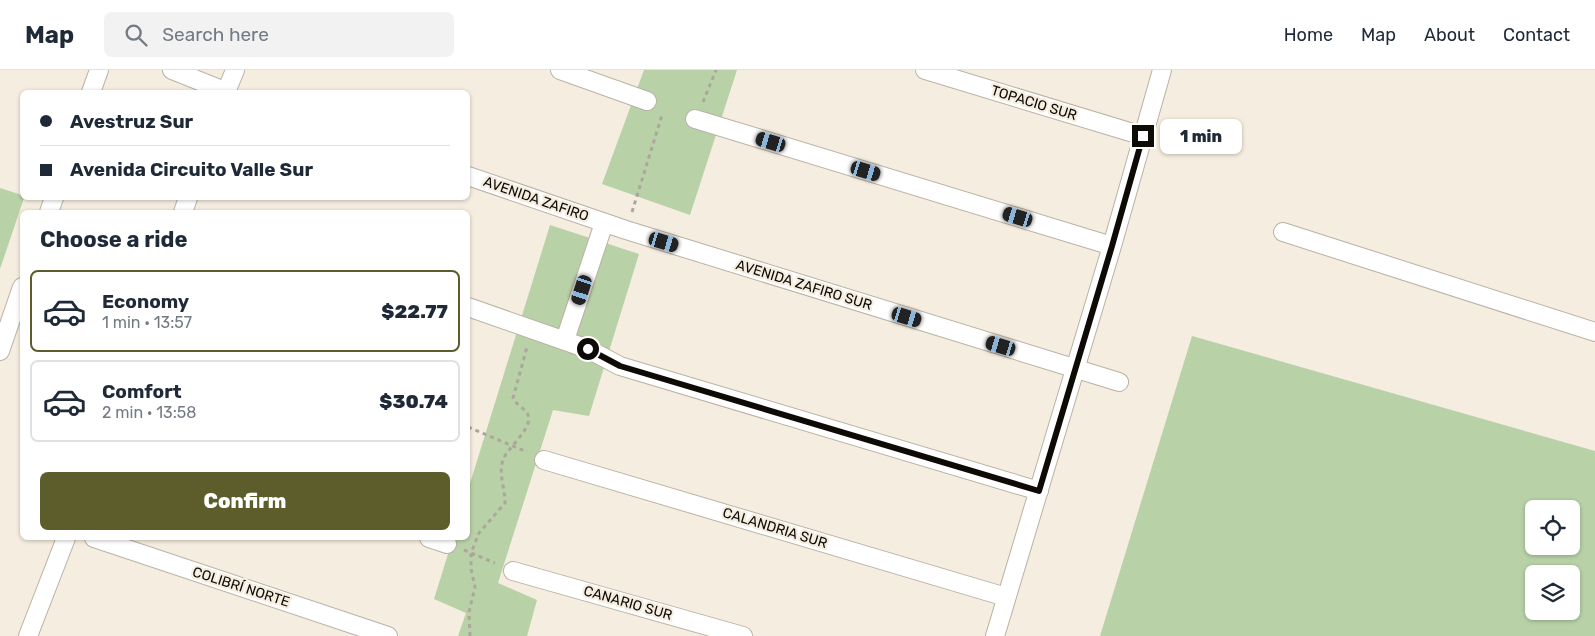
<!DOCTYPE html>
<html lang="en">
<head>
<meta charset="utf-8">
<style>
  :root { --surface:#fff; --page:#f2f2f3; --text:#1f2937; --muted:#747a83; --line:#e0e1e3; --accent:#5c5d2b }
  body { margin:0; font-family:Rubik,sans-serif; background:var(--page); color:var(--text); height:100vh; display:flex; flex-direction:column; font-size:19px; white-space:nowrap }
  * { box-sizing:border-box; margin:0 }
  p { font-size:16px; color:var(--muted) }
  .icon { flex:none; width:28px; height:28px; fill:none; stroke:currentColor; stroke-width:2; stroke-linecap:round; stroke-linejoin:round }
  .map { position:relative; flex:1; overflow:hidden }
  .sheet { position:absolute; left:20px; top:140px; width:450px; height:330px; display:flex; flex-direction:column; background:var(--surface); border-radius:8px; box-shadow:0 1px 4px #0004 }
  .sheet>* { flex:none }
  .guide { position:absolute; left:20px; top:20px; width:450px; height:110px; border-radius:8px; box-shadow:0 1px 4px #0004; display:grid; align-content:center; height:110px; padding:0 20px; background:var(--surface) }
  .fabs { position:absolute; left:1525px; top:430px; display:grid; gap:10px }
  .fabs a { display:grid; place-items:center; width:55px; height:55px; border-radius:8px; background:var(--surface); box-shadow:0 1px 4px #0004; font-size:25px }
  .end { position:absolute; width:22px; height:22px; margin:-11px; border:6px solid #0e0b07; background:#fff; box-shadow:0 0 0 2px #fff }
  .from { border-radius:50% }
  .bubble { position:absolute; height:35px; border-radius:8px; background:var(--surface); box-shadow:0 1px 4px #0004; font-size:16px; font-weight:800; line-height:35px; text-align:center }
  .car { position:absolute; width:15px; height:30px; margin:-15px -8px; border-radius:6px; box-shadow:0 0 4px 1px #0007; background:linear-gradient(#222 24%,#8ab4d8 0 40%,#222 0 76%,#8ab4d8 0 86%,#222 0) }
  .guide b { display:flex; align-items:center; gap:18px; height:48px; font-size:19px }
  .guide b+b { border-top:1px solid var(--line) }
  .guide i { width:12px; height:12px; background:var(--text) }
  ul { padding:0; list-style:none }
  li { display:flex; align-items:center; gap:15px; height:82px; margin:0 10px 8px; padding:0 10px; border:2px solid var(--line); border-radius:8px }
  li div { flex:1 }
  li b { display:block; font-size:19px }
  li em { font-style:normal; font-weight:800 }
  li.active { border-color:var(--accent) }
  li>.icon { width:45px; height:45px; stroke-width:1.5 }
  h2 { padding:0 20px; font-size:22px; line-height:60px }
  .action { display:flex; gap:10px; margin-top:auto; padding:10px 20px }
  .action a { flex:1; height:58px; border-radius:8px; background:var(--accent); color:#fff; font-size:20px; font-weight:800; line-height:58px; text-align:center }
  header { display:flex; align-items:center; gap:30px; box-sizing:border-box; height:70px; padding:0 25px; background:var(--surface); border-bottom:1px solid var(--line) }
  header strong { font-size:24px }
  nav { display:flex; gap:28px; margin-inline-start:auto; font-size:18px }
  .search { width:350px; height:45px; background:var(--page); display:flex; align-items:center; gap:12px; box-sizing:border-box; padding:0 18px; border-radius:8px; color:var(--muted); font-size:19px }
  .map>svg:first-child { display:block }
  .green { fill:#b8d1a7; fill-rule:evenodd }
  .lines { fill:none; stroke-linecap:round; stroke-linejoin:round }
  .minor-casing { stroke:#b9b2a5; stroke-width:20 }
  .path { stroke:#ada69c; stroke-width:3; stroke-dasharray:4 4; stroke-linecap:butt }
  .minor { stroke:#fff; stroke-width:18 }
  .route { stroke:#0e0b07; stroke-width:6 }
  .labels { text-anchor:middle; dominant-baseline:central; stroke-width:4.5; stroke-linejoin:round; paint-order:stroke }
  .street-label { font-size:14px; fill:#0e0b07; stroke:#f5eddf }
</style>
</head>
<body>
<header>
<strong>Map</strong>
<div class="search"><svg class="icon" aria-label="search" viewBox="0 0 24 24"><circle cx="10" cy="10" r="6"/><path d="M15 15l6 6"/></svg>Search here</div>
<nav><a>Home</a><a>Map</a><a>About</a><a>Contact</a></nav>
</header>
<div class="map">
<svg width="1595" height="566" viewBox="0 0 1595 566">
  <rect width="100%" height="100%" fill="#f5eddf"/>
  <path class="green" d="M644 0H737L690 145 602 114Z
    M0 118 22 125V128H24L0 199Z
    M550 155 639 184 589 346 553 340 498 513 537 530 527 566H458L466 543 434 529 453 468H468V420Z
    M1192 266 1595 381V566H1100ZM1534 439H1571V476H1534ZM1534 504H1571V541H1534Z"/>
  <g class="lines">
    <defs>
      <path id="minor" d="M172 0 227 22
        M560 0 647 31
        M925 0 1143 66
        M91 22 99 0
        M226 22 235 0
        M695 49 1112 176
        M468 106 626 160 1119 312
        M49 142 54 128
        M183 142 188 128
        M1283 162 1595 262
        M468 237 588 279 620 296 1039 421
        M565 270 604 153
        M0 281 22 217
        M544 390 1006 527
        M94 468 388 566
        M429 468 447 474
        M513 501 743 566
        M28 566 66 468
        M995 566 1112 176 1162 0"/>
    </defs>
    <use href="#minor" class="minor-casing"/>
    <path class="path" d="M703 32 716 0
      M632 142 662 45
      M468 357 527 382
      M464 480 495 493
      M470 566 469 542 475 517 471 499V483L479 463 505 433C505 415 496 400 506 384 512 375 533 356 528 345 525 338 516 335 513 328L527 277"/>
    <use href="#minor" class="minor"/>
  </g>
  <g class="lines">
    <path class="route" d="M588 279 620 296 1039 421 1112 176 1143 66"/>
  </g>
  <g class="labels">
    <g class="street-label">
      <text transform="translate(1034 33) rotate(17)">TOPACIO SUR</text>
      <text transform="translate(536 129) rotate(19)">AVENIDA ZAFIRO</text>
      <text transform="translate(804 215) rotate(17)">AVENIDA ZAFIRO SUR</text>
      <text transform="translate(775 458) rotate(17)">CALANDRIA SUR</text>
      <text transform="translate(241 517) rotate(18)">COLIBRÍ NORTE</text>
      <text transform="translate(628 533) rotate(16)">CANARIO SUR</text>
    </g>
  </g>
</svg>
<div class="fabs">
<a><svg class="icon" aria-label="locate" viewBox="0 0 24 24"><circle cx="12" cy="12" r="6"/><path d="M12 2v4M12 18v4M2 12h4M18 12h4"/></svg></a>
<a><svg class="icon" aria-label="layers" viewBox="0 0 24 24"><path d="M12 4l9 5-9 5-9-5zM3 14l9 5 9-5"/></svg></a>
</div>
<i class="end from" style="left:588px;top:279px"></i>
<i class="end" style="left:1143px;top:66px"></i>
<div class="bubble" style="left:1160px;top:49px;width:82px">1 min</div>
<i class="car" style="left:771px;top:72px;rotate:287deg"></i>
<i class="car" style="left:866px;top:101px;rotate:107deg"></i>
<i class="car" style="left:1018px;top:147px;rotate:287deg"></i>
<i class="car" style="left:664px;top:172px;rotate:107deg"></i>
<i class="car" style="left:582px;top:220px;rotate:198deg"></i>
<i class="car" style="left:907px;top:247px;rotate:107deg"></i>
<i class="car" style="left:1001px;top:276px;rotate:287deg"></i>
<div class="guide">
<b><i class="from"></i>Avestruz Sur</b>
<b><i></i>Avenida Circuito Valle Sur</b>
</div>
<section class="sheet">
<h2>Choose a ride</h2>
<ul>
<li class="active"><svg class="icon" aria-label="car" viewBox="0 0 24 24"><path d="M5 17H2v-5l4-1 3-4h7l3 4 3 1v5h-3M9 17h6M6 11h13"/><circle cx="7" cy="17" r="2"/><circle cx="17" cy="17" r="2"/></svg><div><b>Economy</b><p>1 min · 13:57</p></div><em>$22.77</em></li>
<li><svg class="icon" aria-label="car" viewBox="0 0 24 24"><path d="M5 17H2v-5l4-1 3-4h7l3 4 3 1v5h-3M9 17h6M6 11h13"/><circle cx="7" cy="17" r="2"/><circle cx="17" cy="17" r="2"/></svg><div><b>Comfort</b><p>2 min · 13:58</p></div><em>$30.74</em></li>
</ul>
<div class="action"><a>Confirm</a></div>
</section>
</div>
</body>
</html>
